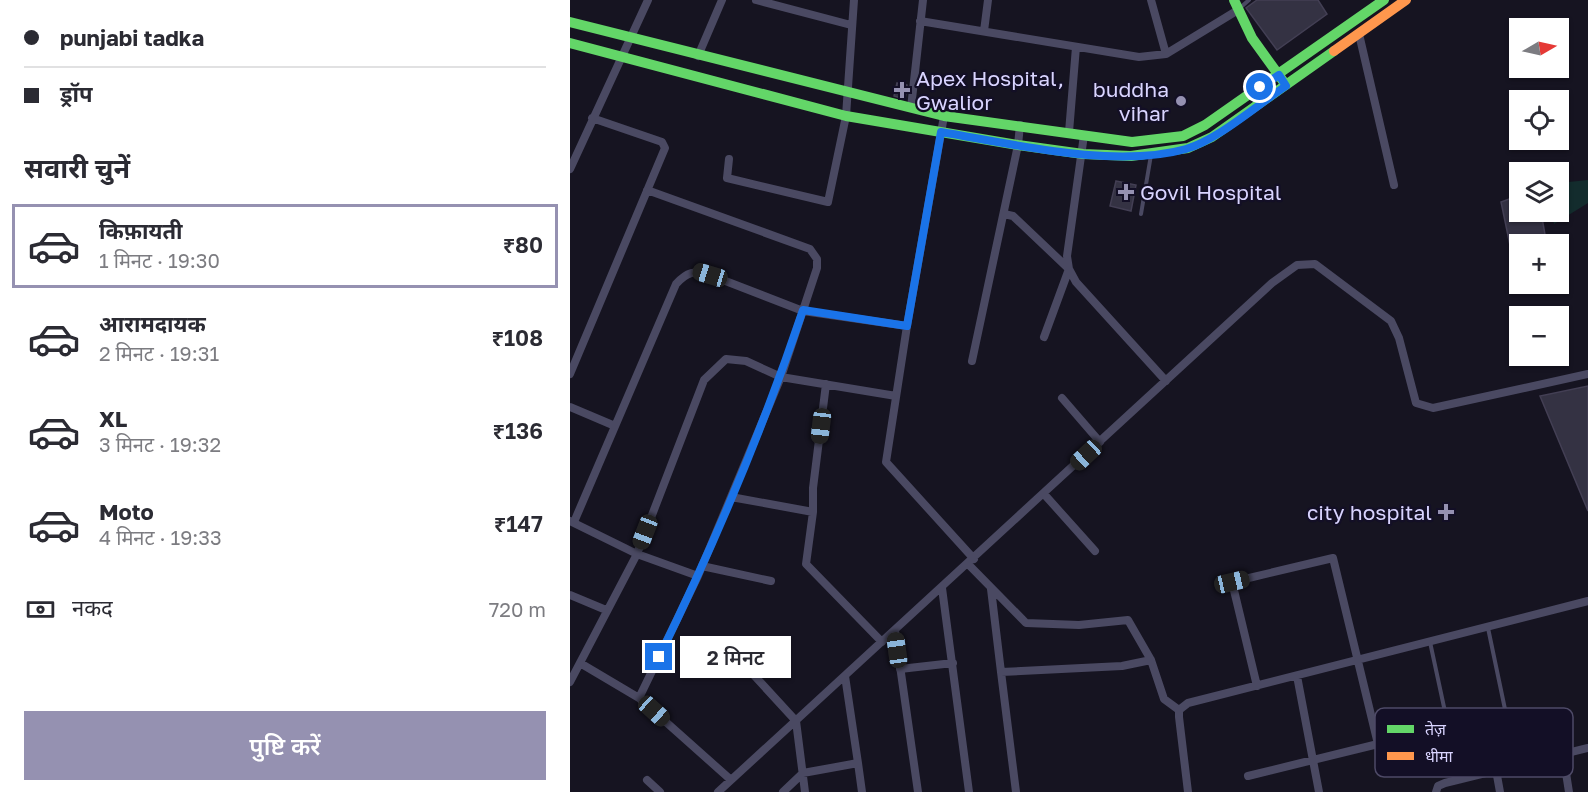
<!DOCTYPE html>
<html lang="hi">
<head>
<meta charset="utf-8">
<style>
  :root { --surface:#fff; --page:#f7f7f7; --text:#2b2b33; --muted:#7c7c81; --line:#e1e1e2; --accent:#9591b1 }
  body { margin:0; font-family:"Golos Text","Noto Sans Devanagari",sans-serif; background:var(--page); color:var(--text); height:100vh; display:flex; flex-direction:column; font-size:22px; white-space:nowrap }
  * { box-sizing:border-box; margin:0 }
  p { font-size:20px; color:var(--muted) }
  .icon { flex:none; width:33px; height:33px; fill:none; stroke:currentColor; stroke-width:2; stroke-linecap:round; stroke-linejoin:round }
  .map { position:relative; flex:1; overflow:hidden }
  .details { display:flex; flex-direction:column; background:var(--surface); width:570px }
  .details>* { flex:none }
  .hud { display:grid; align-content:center; height:132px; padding:0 24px; background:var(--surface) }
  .needle { width:39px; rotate:81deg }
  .tools { position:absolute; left:939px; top:18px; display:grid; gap:12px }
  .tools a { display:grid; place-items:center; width:60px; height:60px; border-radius:0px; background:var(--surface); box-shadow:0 2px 4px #0004; font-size:30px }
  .end { position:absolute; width:27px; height:27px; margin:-14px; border:8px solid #1a73e8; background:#fff; box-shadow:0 0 0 3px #fff }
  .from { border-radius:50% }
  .bubble { position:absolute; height:42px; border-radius:0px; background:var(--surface); box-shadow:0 2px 4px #0004; font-size:20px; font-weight:600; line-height:42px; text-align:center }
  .car { position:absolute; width:18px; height:36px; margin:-18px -9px; border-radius:8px; box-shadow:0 0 4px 2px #0007; background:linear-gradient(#222 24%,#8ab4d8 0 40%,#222 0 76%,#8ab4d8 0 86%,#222 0) }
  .hud b { display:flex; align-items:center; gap:21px; height:57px; font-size:22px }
  .hud b+b { border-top:2px solid var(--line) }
  .hud i { width:15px; height:15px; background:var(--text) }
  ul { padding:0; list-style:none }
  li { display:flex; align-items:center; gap:18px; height:84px; margin:0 12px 9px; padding:0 12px; border:3px solid transparent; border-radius:0px }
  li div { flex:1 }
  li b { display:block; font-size:22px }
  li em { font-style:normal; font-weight:600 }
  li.current { border-color:var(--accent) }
  li>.icon { width:54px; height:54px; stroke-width:1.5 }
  h2 { padding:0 24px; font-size:27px; line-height:72px }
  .pay { display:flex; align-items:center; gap:15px; height:66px; padding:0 24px; font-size:22px }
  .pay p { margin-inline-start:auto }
  .action { display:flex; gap:12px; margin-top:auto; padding:12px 24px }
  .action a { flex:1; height:69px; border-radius:0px; background:var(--accent); color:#fff; font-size:24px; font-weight:600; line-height:69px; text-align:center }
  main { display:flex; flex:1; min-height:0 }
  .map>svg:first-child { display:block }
  .green { fill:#132c2d }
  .building { fill:#343243; stroke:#433f54; stroke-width:1.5 }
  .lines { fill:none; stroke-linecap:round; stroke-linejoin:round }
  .lane { stroke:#4a4962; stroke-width:4 }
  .street { stroke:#4a4962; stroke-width:8 }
  .fast { stroke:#63d668; stroke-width:10 }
  .slow { stroke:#ff974d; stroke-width:10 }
  .route { stroke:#1a73e8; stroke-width:8 }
  .poi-dot { fill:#9591b1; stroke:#130f26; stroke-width:2 }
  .labels { text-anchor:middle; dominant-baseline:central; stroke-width:4.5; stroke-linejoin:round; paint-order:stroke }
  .poi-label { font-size:21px; fill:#d9d4ff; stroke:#130f26; text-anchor:start }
  .key { fill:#130f26; stroke:#4e4a67; stroke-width:1.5 }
  .key-label { font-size:16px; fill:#d9d4ff }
</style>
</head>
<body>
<main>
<section class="details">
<div class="hud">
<b><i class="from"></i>punjabi tadka</b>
<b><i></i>ड्रॉप</b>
</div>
<h2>सवारी चुनें</h2>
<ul>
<li class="current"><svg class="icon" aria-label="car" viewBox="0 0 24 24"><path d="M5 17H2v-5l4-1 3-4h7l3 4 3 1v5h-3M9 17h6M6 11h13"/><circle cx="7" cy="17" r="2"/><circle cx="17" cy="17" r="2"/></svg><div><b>किफ़ायती</b><p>1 मिनट · 19:30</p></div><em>₹80</em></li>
<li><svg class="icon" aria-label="car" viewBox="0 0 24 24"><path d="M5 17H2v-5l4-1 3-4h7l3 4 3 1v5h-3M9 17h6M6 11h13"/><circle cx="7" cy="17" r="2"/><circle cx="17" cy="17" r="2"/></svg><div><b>आरामदायक</b><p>2 मिनट · 19:31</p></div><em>₹108</em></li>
<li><svg class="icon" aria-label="car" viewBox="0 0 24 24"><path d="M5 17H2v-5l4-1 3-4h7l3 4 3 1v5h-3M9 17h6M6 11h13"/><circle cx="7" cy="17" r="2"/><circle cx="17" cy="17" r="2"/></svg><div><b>XL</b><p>3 मिनट · 19:32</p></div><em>₹136</em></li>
<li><svg class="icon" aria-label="car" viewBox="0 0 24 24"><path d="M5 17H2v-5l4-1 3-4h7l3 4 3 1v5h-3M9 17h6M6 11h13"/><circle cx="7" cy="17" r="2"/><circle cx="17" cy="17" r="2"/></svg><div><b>Moto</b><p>4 मिनट · 19:33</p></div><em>₹147</em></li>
</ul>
<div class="pay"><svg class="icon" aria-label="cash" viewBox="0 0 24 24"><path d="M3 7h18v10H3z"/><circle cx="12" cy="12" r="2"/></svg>नकद<p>720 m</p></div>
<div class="action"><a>पुष्टि करें</a></div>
</section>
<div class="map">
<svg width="1018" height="792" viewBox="0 0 1018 792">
  <rect width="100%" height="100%" fill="#161421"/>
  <path class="green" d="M1018 180V203L984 224 981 212H988L989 183Z"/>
  <path class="building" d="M687 0H748L757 14 707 50 676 8Z
    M327 83 337 85 335 99 324 96Z
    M546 181 566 185 561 211 540 206Z
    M950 195V212H971L976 240 967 244H950V252L942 255 931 202Z
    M1018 386V511L970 396Z"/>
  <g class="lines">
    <path class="lane" d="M671 7 679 0
      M571 214 581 155
      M860 642 877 721 883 734C895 738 928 730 936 721V714L918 628"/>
    <path class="street" d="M186 0 281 25
      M581 0 596 54 668 10
      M350 21 569 57 596 54
      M414 31 418 0
      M789 34 824 185
      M128 56 152 0
      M341 108 353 0
      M374 116 337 326 316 462 404 559
      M499 132 506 47
      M514 135 497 256 499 269 506 282 596 381
      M159 159 157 178 258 202 276 116 284 0
      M0 169 78 0
      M434 214 443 216 499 269 474 337
      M402 361 448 145 450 125
      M0 374 95 148 92 142 22 118
      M492 398 530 442
      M0 407 45 426
      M474 494 525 551
      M161 497 243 512V488L256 384
      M243 512 236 564 312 642
      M0 521 67 554 128 576 211 377 247 268V259L240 249 77 190
      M4 522 106 284C117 272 124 270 140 275L233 311 337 326
      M398 564 456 623 509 625 558 620 581 660 594 699 609 710
      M132 566 201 581
      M128 576 69 698 161 780
      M372 588 399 792
      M421 589 431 672
      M0 595 36 610
      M325 631 348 792
      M10 663 69 698
      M330 669 383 663
      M135 671 158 647 226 721 235 792
      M727 676 749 792
      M0 682 67 554 134 380 156 359 176 361 211 377 326 396
      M993 754 999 792
      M288 763 292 792
      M926 770 930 792
      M678 776 808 744 763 558 662 582 687 686
      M77 780 90 792
      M148 792 702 283 727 265 745 264 821 321 829 338 846 403 863 408 1018 374
      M213 792 233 773 288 763 275 676
      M446 792 431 672 552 666 581 660
      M618 792 609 717V710L618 703 1018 601
      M866 792 868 786 875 783 1018 748"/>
    <path class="fast" d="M664 0 682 38 713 81
      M0 22 374 116 562 142 613 136 635 125 814 0
      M0 43 276 116 448 145 513 154 561 156 618 148 642 137 764 51"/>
    <path class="slow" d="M764 51 836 0"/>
  </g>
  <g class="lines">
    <path class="route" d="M89 657C144 545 193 429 233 310L337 326 371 132C443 144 545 169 616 149 649 139 687 105 716 86L709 75 690 87"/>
  </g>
  <g class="poi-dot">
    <path d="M329 81h6v6h6v6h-6v6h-6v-6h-6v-6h6z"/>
    <circle cx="611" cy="101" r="6"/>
    <path d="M553 183h6v6h6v6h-6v6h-6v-6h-6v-6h6z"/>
    <path d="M873 503h6v6h6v6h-6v6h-6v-6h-6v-6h6z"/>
  </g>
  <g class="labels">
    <g class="poi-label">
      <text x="346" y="78">Apex Hospital,<tspan x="346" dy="24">Gwalior</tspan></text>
      <text x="599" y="89" text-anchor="end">buddha<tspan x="599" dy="24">vihar</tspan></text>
      <text x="570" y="192">Govil Hospital</text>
      <text x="862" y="512" text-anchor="end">city hospital</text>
    </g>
  </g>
  <rect x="805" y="708" width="198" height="69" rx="9" class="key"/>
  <rect x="817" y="725" width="27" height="8" fill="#63d668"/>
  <rect x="817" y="752" width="27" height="8" fill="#ff974d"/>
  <g class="key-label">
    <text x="855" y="735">तेज़</text>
    <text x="855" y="762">धीमा</text>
  </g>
</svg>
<div class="tools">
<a><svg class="needle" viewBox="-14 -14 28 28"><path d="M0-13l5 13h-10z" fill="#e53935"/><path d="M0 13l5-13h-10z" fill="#7c7c81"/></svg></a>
<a><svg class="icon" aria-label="locate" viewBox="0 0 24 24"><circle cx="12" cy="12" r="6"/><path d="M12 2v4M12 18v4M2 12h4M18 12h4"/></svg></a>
<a><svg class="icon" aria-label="layers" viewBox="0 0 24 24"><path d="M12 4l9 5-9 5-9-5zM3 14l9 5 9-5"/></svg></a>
<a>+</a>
<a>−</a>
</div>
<i class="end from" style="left:690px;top:87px"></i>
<i class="end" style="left:89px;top:657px"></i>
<div class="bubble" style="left:110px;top:636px;width:111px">2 मिनट</div>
<i class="car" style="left:140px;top:275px;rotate:287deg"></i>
<i class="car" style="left:251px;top:426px;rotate:187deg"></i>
<i class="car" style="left:516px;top:455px;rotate:227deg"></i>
<i class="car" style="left:75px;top:532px;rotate:201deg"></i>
<i class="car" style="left:662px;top:582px;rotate:77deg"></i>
<i class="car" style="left:327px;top:650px;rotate:352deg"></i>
<i class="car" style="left:84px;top:711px;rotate:132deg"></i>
</div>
</main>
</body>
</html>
